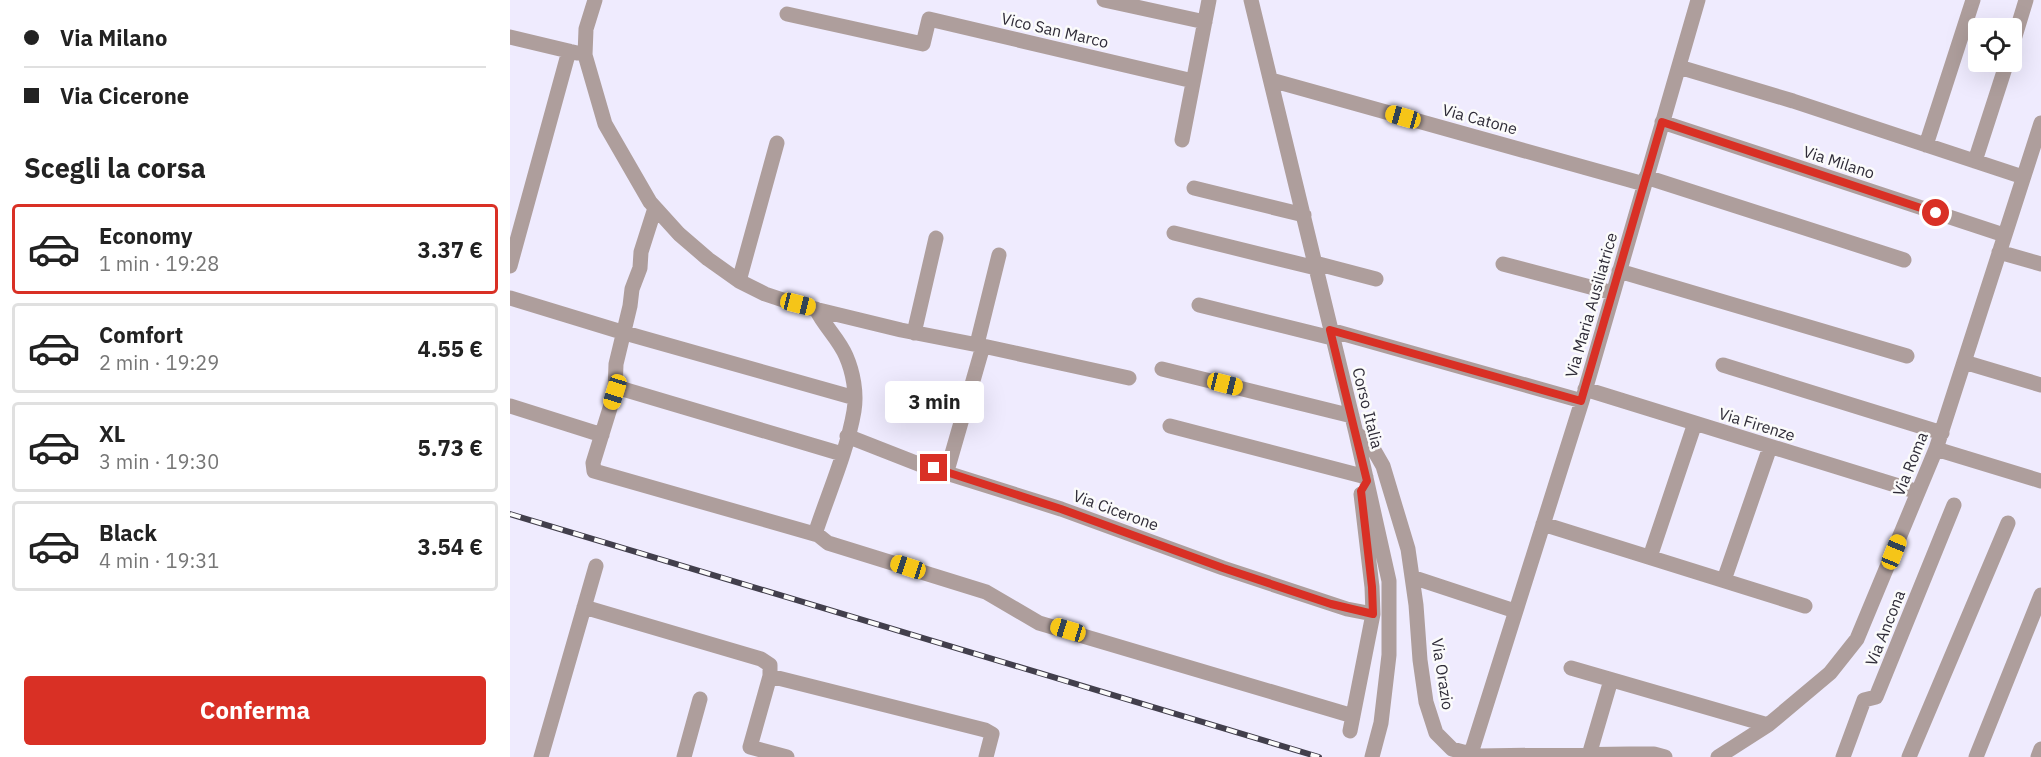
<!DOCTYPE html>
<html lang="it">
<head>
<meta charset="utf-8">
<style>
  :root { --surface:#fff; --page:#f2f2f2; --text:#222; --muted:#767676; --line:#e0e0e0; --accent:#d93025 }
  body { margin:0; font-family:"IBM Plex Sans",sans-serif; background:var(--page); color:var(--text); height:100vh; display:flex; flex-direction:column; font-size:22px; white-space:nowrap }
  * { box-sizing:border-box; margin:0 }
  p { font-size:20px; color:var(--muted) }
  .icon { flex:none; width:33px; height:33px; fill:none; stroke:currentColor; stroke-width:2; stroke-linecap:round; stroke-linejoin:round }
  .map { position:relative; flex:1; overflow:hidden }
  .panel { display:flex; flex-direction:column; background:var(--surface); width:510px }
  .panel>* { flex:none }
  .banner { display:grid; align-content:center; height:132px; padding:0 24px; background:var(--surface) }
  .buttons { position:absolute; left:1458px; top:18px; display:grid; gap:12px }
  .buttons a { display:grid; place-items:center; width:54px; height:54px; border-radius:6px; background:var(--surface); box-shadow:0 6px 24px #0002; font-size:30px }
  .end { position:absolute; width:27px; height:27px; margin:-14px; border:8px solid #d93025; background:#fff; box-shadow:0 0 0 3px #fff }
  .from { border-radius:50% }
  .bubble { position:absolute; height:42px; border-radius:6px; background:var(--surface); box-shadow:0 6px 24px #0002; font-size:20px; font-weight:700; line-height:42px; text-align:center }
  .car { position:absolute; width:18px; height:36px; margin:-18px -9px; border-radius:8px; box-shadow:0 0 4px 2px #0007; background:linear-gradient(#f5c518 24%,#345 0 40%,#f5c518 0 76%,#345 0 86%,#f5c518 0) }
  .banner b { display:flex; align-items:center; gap:21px; height:57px; font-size:22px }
  .banner b+b { border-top:2px solid var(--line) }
  .banner i { width:15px; height:15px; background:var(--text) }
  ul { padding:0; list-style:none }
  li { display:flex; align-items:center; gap:18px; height:90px; margin:0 12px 9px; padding:0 12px; border:3px solid var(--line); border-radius:6px }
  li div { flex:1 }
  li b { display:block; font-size:22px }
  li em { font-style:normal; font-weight:700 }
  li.selected { border-color:var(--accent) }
  li>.icon { width:54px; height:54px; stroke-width:1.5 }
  h2 { padding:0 24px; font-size:27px; line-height:72px }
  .primary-button { display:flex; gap:12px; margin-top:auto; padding:12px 24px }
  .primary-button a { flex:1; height:69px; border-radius:6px; background:var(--accent); color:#fff; font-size:24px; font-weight:700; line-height:69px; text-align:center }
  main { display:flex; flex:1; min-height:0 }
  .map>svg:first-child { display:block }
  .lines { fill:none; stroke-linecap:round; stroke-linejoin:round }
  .minor { stroke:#ae9e9c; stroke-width:15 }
  .rail-casing { stroke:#423f4c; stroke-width:6 }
  .rail { stroke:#fbfbfb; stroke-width:4; stroke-dasharray:11; stroke-linecap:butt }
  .route { stroke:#d93025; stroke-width:8 }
  .labels { text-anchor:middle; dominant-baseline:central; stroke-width:5; stroke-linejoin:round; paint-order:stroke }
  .street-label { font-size:16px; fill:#2f2c38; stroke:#fbfbfb }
</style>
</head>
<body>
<main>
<section class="panel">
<div class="banner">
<b><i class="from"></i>Via Milano</b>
<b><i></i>Via Cicerone</b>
</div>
<h2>Scegli la corsa</h2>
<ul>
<li class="selected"><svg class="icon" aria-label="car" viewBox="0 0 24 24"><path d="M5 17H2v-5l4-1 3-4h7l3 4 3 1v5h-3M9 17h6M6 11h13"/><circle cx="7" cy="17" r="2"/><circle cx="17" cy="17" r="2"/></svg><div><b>Economy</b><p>1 min · 19:28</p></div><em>3.37 €</em></li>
<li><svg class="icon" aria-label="car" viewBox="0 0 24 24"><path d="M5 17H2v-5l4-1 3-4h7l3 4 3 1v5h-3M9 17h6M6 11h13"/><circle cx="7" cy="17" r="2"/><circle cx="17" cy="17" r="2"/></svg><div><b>Comfort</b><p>2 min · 19:29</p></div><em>4.55 €</em></li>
<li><svg class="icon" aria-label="car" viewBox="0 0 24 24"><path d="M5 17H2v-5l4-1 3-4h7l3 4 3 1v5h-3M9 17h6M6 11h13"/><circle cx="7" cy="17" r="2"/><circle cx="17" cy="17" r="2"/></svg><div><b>XL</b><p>3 min · 19:30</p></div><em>5.73 €</em></li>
<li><svg class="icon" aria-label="car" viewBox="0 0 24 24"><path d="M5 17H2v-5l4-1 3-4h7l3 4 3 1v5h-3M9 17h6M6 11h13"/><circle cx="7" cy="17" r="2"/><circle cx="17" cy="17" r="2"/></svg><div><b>Black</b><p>4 min · 19:31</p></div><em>3.54 €</em></li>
</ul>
<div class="primary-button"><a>Conferma</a></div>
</section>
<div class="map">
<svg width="1531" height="757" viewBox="0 0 1531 757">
  <rect width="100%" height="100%" fill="#efebfe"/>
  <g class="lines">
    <path class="minor" d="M85 0 76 29 75 55 95 124 140 202 169 234 198 259 229 281 255 294 288 305 391 330 473 346 619 378
      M594 0 695 22
      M741 0 846 433 879 581V655L871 723 862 757
      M277 14 413 44 419 19 683 81
      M0 37 67 53
      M1502 46 1516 0
      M1169 67 1283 101 1513 177
      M761 80 1134 184
      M1152 122 1494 235
      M672 140 699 0
      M1416 145 1463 0
      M1465 161 1497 62
      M1136 177 1394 260
      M684 188 794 215
      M145 208 131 252 130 268 122 289 120 306 106 364 105 392 83 463 84 471 308 535 318 543 476 592 529 623 843 716
      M664 233 806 268
      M1489 252 1531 264
      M805 263 866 279
      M993 264 1103 293
      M0 266 59 51
      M1109 271 1397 356
      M229 281 267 143
      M0 298 115 333 345 398
      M689 305 822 338
      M820 330 1072 401
      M404 333 426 238
      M467 344 489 255
      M1454 362 1531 385
      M1213 365 1432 433
      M652 369 842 416
      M106 387 332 454
      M1075 389 1408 492
      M0 406 92 435
      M660 426 856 477
      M846 433 861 445 873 466 898 549 906 605 910 660 916 702 926 733 942 749 968 756 1119 754H1144L1155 757
      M337 436 411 465 551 509 713 568 837 609 863 614
      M1426 449 1531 481
      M437 471 473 346
      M1033 524 1295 606
      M305 534C318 494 337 452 344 411 347 393 343 372 336 356 329 339 314 326 306 309
      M1140 557 1185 423
      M902 577 1005 611
      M1214 580 1260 447
      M74 607 251 659 260 665V676L240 747 277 757
      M1061 668 1258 725
      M260 676 475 730 482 734 476 757
      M840 731 863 614 862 587 851 494
      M959 754 963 747 1072 401 1188 0
      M1079 755 1101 680
      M31 757 86 566
      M174 757 190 699
      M1208 757 1258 725 1320 673 1347 639 1426 449 1531 123
      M1333 757 1354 700 1366 697 1444 505
      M1399 757 1498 523
      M1466 757 1531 595
      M1528 757 1531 749"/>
    <defs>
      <path id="rail" d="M0 514 809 757"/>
    </defs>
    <use href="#rail" class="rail-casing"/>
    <use href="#rail" class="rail"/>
  </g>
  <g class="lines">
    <path class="route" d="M424 468 551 509 713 568 821 604 863 614 862 587 851 491 857 481 820 330 1071 401 1152 122 1426 213"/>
  </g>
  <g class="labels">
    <g class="street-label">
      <text transform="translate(545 30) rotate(13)">Vico San Marco</text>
      <text transform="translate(970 119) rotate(15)">Via Catone</text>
      <text transform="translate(1329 162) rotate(18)">Via Milano</text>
      <text transform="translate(1081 305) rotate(-74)">Via Maria Ausiliatrice</text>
      <text transform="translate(858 408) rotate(76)">Corso Italia</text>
      <text transform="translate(1247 424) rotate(17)">Via Firenze</text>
      <text transform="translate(1400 464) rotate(-68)">Via Roma</text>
      <text transform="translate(606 510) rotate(20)">Via Cicerone</text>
      <text transform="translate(1375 628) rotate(-68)">Via Ancona</text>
      <text transform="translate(933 674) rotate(81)">Via Orazio</text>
    </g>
  </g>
</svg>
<div class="buttons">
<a><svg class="icon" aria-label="locate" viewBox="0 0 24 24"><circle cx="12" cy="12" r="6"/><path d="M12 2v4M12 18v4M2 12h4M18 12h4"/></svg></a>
</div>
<i class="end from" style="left:1426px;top:213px"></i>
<i class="end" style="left:424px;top:468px"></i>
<div class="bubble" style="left:375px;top:381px;width:99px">3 min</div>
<i class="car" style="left:893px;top:117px;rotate:286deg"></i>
<i class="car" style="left:288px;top:304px;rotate:104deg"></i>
<i class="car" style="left:715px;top:384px;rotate:104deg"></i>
<i class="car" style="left:105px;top:392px;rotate:197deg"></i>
<i class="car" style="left:1384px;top:552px;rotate:22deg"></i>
<i class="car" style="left:398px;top:567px;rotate:288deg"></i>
<i class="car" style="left:558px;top:630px;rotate:287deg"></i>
</div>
</main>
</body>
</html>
